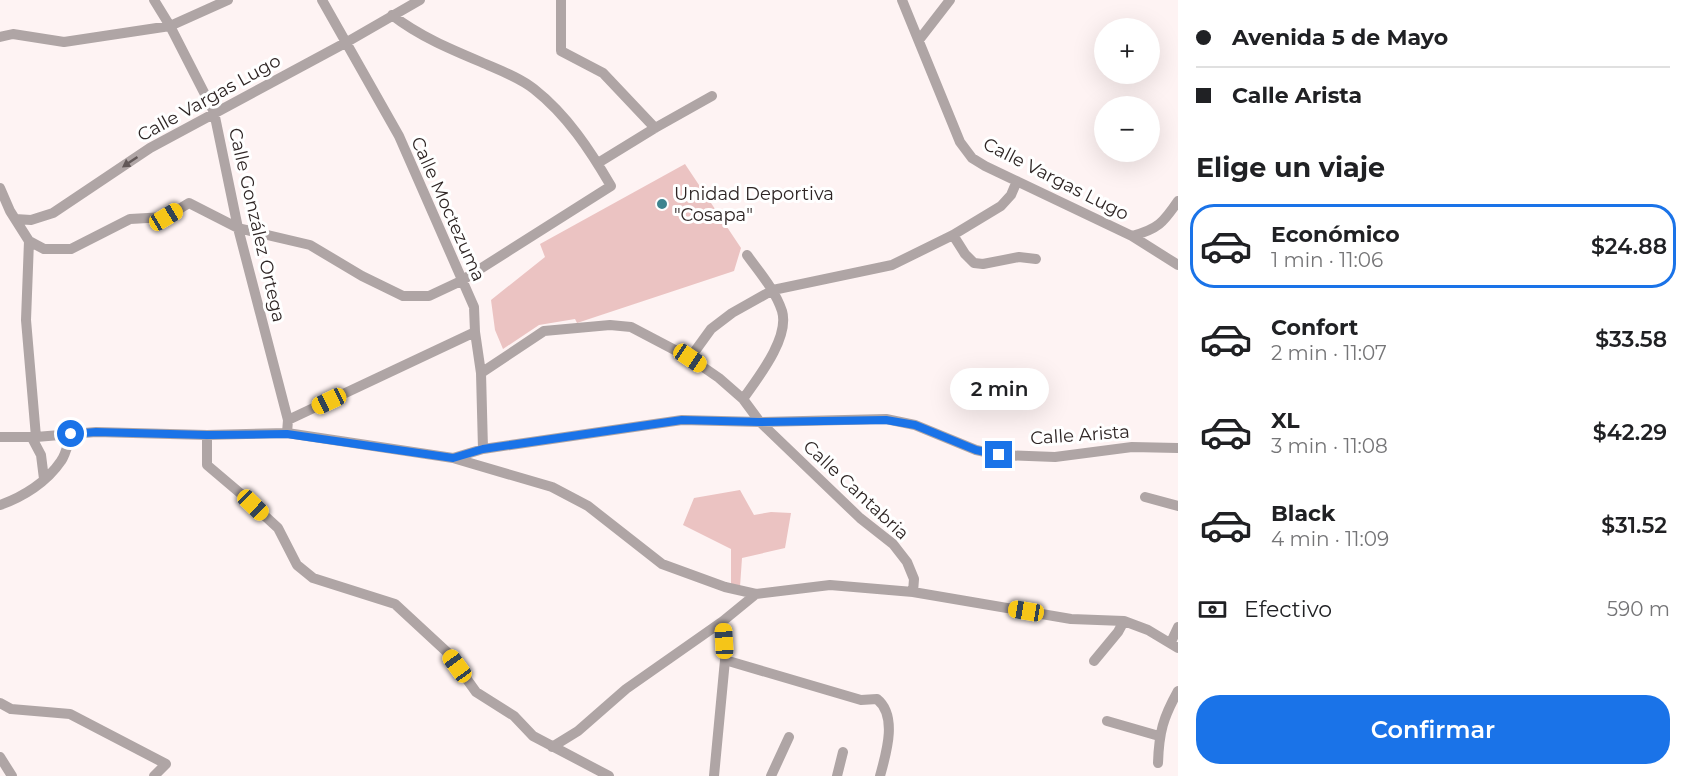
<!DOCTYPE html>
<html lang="es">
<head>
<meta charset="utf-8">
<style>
  :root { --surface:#fff; --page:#f2f2f2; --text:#202124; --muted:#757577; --line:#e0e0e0; --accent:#1a73e8 }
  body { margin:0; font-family:Montserrat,sans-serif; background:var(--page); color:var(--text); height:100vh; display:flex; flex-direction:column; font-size:22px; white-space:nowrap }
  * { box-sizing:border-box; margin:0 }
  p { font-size:20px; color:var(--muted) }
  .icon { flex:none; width:33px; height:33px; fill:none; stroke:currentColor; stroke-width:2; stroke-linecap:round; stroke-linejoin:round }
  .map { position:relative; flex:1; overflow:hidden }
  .panel { display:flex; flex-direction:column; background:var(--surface); width:510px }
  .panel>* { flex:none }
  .guide { display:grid; align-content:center; height:132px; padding:0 18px; background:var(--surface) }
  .controls { position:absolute; left:1094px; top:18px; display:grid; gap:12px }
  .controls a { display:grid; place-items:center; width:66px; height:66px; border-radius:50%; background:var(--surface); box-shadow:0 6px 24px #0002; font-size:30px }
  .end { position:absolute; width:27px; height:27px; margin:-14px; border:8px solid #1a73e8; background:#fff; box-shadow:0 0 0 3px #fff }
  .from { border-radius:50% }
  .bubble { position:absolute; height:42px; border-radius:21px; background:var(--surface); box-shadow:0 6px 24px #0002; font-size:20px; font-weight:600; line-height:42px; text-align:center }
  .car { position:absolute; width:18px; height:36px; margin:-18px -9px; border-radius:8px; box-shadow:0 0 4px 2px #0007; background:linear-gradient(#f5c518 24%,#345 0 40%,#f5c518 0 76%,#345 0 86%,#f5c518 0) }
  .guide b { display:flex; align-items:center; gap:21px; height:57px; font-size:22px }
  .guide b+b { border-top:2px solid var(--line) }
  .guide i { width:15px; height:15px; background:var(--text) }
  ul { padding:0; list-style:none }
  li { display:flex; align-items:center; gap:18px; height:84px; margin:0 12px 9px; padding:0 6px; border:3px solid transparent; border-radius:24px }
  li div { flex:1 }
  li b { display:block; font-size:22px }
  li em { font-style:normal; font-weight:600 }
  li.active { border-color:var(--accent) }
  li>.icon { width:54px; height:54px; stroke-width:1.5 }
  h2 { padding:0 18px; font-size:27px; line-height:72px }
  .pay { display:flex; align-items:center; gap:15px; height:66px; padding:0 18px; font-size:22px }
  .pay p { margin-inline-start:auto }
  .action { display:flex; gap:12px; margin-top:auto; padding:12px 18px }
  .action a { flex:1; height:69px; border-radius:24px; background:var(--accent); color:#fff; font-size:24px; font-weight:600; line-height:69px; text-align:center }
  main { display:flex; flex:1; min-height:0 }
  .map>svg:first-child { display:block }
  .green { fill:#ebc3c2 }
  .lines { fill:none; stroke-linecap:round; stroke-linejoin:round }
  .minor { stroke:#afa5a5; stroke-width:10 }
  .oneway { fill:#625858 }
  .route { stroke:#1a73e8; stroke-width:8 }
  .poi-dot { fill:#3e848f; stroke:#fff; stroke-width:2 }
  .labels { text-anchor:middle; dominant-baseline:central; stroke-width:6; stroke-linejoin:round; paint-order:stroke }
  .street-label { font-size:18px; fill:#2e2524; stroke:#fff }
  .poi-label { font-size:18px; fill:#2e2524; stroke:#fff; text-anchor:start }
</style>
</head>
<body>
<main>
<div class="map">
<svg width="1178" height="776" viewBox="0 0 1178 776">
  <rect width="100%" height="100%" fill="#fef3f3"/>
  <path class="green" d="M685 164 741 248 734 271 577 323 575 319 539 325 503 349 495 330 491 300 545 257 540 244Z
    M740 490 754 515 771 512 791 513 785 548 742 558 740 587 731 586V549L683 525 694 498Z"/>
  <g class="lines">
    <path class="minor" d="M154 0 170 26 214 112 238 228 288 420 287 433
      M322 0 399 136 474 307 475 332 481 373 483 449
      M561 0V51L603 73 655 128
      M902 0 960 142 972 158 985 166 1132 236 1178 265
      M0 37 13 34 64 42 170 26 228 0
      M919 40 950 0
      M598 163 655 128 712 96
      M0 188 10 211 29 241 26 320 36 437
      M15 219 31 220 53 213 150 148 347 42 420 0
      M953 235 965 254 974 263 983 264 1019 257 1036 259
      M1132 236C1158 229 1163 223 1178 201
      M29 241 44 249H71L130 219 166 217 189 203 238 228 310 245 362 276 403 296H429L461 281 611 186C590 150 567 115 534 89 519 77 499 70 481 62 450 49 419 36 392 15
      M690 358 711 329 732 313 773 290 892 265 953 235 1001 206 1011 195 1017 181
      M481 373 544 331 610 325 631 327 690 358 719 378 743 399 760 422 860 518 893 544 907 562 914 579 913 592
      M743 399C757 379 790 338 782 311 775 290 760 273 747 255
      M288 420 475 332
      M207 435V465L240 493 278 528 297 565 313 578 395 604 448 653 476 692 514 716 533 736 609 776
      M0 437H36L96 432 207 435 287 433 453 458 552 487 588 506 662 564 725 587 756 594 830 585 913 592 1071 619 1124 621 1148 630 1178 648
      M32 438 41 455 44 479
      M453 458 483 449 682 420 760 422 886 419 915 425 976 450 999 455 1055 457 1132 447 1178 448
      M1145 497 1178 506
      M0 505C23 497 47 482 61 461 66 454 68 443 71 434
      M1171 642 1178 627
      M725 660 861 700 877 699C898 716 886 754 880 776
      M1094 661 1118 632 1124 621
      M0 703 11 709 70 714 166 764 154 776
      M1107 721 1159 736
      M552 747 578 731 626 689 723 621 756 594
      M0 757 12 776
      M1158 763C1159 732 1163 718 1178 691
      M714 776 725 660 723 621
      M771 776 789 737
      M837 776 843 752"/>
  </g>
  <defs><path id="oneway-solid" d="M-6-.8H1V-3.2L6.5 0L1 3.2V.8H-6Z" transform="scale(1.5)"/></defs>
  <use class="oneway" href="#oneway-solid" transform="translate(130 162) rotate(146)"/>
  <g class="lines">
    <path class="route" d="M71 434 96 432 207 435 287 434 453 458 483 449 682 420 760 422 886 420 915 425 976 450 999 455"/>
  </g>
  <circle class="poi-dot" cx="662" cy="204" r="6"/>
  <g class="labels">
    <g class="street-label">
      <text transform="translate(209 98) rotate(-29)">Calle Vargas Lugo</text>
      <text transform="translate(1056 179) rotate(27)">Calle Vargas Lugo</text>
      <text transform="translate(448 209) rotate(66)">Calle Moctezuma</text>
      <text transform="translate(257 225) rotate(77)">Calle González Ortega</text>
      <text transform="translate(1080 435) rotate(-4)">Calle Arista</text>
      <text transform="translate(856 490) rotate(43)">Calle Cantabria</text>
    </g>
    <g class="poi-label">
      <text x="674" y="194">Unidad Deportiva<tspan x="674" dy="21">"Cosapa"</tspan></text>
    </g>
  </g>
</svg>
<div class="controls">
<a>+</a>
<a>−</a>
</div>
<i class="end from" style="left:71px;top:434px"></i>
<i class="end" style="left:999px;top:455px"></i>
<div class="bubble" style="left:950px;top:368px;width:99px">2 min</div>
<i class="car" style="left:166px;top:217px;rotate:59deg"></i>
<i class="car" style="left:690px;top:358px;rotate:124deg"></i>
<i class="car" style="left:329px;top:401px;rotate:245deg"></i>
<i class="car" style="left:253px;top:505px;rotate:134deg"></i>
<i class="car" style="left:1026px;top:611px;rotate:279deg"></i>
<i class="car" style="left:724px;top:641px;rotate:357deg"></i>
<i class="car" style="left:457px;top:666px;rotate:324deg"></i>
</div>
<section class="panel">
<div class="guide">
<b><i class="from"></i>Avenida 5 de Mayo</b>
<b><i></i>Calle Arista</b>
</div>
<h2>Elige un viaje</h2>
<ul>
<li class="active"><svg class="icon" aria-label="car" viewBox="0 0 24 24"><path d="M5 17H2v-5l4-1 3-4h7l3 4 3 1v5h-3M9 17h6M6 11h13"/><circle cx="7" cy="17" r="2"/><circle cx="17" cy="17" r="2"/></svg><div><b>Económico</b><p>1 min · 11:06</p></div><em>$24.88</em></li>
<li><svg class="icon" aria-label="car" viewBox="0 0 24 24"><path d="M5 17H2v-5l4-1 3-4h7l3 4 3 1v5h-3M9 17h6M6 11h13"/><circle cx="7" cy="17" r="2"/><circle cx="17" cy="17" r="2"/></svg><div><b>Confort</b><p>2 min · 11:07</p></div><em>$33.58</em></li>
<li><svg class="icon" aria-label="car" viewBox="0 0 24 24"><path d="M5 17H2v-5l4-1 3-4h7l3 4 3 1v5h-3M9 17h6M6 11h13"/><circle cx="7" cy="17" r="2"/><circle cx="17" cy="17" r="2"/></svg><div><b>XL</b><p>3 min · 11:08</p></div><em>$42.29</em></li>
<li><svg class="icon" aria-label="car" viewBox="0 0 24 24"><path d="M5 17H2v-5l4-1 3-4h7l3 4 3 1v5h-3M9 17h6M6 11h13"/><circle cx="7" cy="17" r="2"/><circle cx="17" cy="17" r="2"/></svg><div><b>Black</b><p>4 min · 11:09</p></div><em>$31.52</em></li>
</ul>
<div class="pay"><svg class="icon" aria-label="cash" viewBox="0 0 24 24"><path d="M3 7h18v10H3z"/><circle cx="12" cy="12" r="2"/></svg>Efectivo<p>590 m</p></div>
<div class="action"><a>Confirmar</a></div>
</section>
</main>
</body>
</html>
